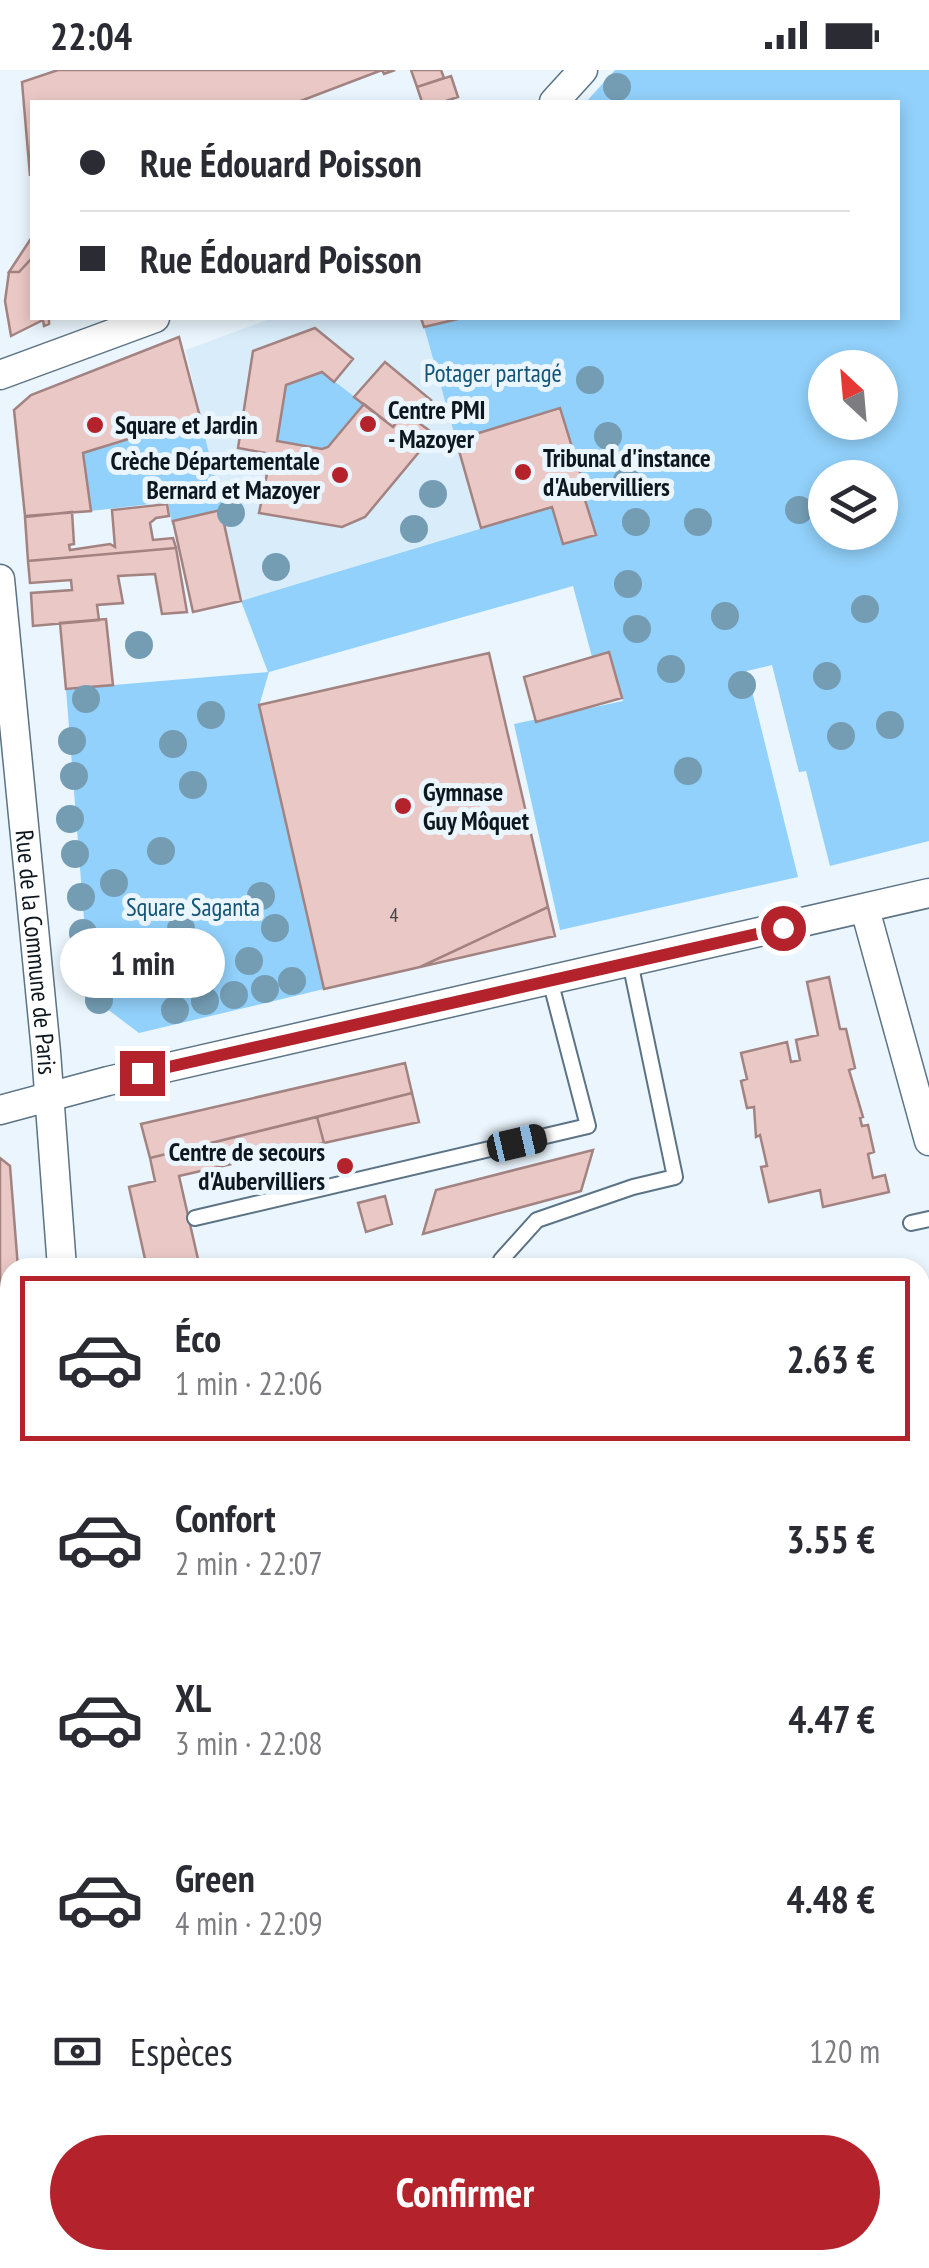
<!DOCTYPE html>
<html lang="fr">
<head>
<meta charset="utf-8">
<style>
  :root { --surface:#fff; --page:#f7f7f7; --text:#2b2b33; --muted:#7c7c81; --line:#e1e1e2; --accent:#b4232b }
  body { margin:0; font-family:"PT Sans Narrow",sans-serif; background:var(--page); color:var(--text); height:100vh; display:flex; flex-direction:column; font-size:38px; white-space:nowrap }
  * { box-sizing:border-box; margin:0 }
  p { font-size:32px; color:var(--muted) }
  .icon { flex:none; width:55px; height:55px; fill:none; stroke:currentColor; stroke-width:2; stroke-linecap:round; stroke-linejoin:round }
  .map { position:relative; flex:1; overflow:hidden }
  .sheet { position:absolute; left:0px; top:1188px; width:930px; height:1012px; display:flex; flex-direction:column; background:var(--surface); border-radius:30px 30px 0 0; box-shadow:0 5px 15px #0003 }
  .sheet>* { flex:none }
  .guide { position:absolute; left:30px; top:30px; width:870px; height:220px; border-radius:0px; box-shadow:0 5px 15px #0003; display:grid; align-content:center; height:220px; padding:0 50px; background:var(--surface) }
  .needle { width:65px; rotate:334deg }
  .buttons { position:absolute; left:808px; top:280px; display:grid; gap:20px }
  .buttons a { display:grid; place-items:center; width:90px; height:90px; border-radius:50%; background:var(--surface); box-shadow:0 5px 15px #0003; font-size:50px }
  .end { position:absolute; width:45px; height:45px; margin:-22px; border:12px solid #b4232b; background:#fff; box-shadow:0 0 0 5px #fff }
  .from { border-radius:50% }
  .bubble { position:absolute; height:70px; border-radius:35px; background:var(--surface); box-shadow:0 5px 15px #0003; font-size:32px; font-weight:800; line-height:70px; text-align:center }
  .car { position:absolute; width:30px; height:60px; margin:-30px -15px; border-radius:12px; box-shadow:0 0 8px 2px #0007; background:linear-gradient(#222 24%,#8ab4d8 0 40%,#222 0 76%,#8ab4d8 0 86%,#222 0) }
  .guide b { display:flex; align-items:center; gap:35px; height:95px; font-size:38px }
  .guide b+b { border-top:2px solid var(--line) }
  .guide i { width:25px; height:25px; background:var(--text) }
  ul { padding:18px 0 0; list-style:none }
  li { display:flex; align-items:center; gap:30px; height:165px; margin:0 20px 15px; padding:0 30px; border:5px solid transparent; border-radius:0px }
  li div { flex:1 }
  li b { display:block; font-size:38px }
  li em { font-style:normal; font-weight:800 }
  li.active { border-color:var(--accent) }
  li>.icon { width:90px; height:90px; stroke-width:1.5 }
  .pay { display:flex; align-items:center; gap:25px; height:110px; padding:0 50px; font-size:38px }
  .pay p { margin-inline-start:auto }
  .button { display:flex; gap:20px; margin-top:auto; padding:20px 50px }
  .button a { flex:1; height:115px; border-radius:60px; background:var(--accent); color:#fff; font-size:40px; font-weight:800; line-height:115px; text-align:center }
  .status { display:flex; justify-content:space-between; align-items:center; height:70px; padding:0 50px; background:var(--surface); direction:ltr }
  .status svg { height:28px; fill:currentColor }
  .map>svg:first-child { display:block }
  .built { fill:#d8ecfa }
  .green { fill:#92d1fb; fill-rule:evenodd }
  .building { fill:#eac8c5; stroke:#a28381; stroke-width:2.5 }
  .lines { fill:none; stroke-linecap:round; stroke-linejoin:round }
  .lane-casing { stroke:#5b7384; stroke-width:18 }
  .street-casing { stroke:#5b7384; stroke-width:31 }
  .lane { stroke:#fff; stroke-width:14 }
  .street { stroke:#fff; stroke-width:28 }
  .tree { fill:#749db4 }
  .route { stroke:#b4232b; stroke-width:12 }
  .poi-dot { fill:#b4232b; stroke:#eaf5fd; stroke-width:4 }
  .labels { text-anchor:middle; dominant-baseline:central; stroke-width:10; stroke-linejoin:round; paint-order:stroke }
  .number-label { font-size:20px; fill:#454348 }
  .park-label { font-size:25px; fill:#135578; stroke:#eaf5fd }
  .poi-label { font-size:25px; font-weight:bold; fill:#0e171e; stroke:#eaf5fd; text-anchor:start }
  .street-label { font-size:25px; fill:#0e171e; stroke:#eaf5fd }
</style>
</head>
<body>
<div class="status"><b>22:04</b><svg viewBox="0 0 49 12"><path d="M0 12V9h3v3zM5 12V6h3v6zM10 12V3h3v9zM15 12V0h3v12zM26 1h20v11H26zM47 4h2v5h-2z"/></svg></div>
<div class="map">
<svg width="929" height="2198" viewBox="0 0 929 2198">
  <rect width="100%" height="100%" fill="#eaf5fd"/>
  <path class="built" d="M272 248H421L481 458 241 531 186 280Z
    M929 1873V2198H343L340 2190H920V1875Z"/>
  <path class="green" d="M615 0H929V771L830 796 806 701 799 702 772 595 747 601 798 807 560 860 514 654 623 631 609 582 592 587 573 516 269 602 259 636 324 919 139 963 90 926 66 619 268 602 241 531 552 437 563 474 595 465 585 430 588 428 560 338 456 370 424 257 462 248H898V32H586ZM825 298H880V352H825ZM825 408H880V462H825Z
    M322 302 364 334 328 377 322 379 277 371 286 315Z
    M200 347 223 440 172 455 168 432 91 441 83 383Z
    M929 2036V2097L920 2095V2038Z"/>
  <path class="building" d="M58 0H395L384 4 382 0 298 32H32L30 106 22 12Z
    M441 0 444 8 417 17 411 0Z
    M451 6 458 27 443 32H422L417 17Z
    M32 167V188L19 202H9Z
    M32 188V248H52L49 249V254L44 256 43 250 11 266 5 231 9 202H19Z
    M421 248H462L424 257Z
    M315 258 353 289 334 312 322 302 286 315 277 371 322 379 328 377 364 334 393 357 404 342 434 364 365 447 342 457 259 443 271 384 238 378 253 281Z
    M179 267 200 347 83 383 91 441 25 446 14 340 31 325Z
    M385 292 431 330 413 349 404 342 393 357 354 327Z
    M560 338 588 429 585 430 596 465 563 474 552 437 481 458 456 370Z
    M167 434 169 446 156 448 150 453 153 470 173 468 176 478 28 491 25 447 72 442 74 474 69 475 70 480 110 474 115 477 112 440Z
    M221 440 241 531 193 542 173 451Z
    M176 478 187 542 162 544 155 504 118 506 123 533 97 535 99 550 33 556 31 523 72 520 71 510 30 513 28 491Z
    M106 549 113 615 66 619 60 553Z
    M609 582 622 628 536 652 524 607Z
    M489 583 548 837 420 897 324 919 259 635Z
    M548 837 555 866 420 897Z
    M829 907 840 959H846L855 998 849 1000 863 1047 860 1048 862 1056 868 1055 874 1082 868 1084 873 1108 885 1105 889 1122 823 1137 820 1120 769 1132 761 1097 767 1096 760 1065 756 1067 754 1037 747 1038 741 1011 747 1009 741 983 787 972 791 992 800 990 796 970 818 965 807 912Z
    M405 993 412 1023 150 1088 141 1054Z
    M412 1023 419 1052 324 1073 317 1047Z
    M317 1047 324 1073 179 1106 200 1198H147L129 1117 155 1111 150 1088Z
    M593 1080 581 1121 423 1164 436 1120Z
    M0 1088 10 1096 18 1198H10V1277H0Z
    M385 1126 392 1154 366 1162 358 1133Z
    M10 1498V1520L0 1524V1502Z
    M10 1520V1570L4 1626 0 1627V1524Z
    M929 1609V1732L920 1734V1611Z
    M924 1844V1848L929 1847V1873L922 1875 920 1845Z
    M929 1895V2001L920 2003V1897Z
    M929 2109V2194L914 2198H814L812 2190H920V2156L927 2155 920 2129V2111Z
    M65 2190H269V2193L299 2196 64 2198Z
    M398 2190H493L495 2198H400Z
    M493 2190H508L510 2198H495Z"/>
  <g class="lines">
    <defs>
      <path id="lane" d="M195 1148 588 1056 550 910
        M911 1153 929 1149
        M501 1190 537 1150 633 1117 675 1107 630 892
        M920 1891 929 1888
        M0 2147 10 2145"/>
      <g id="street">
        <path d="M554 32 583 0"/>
        <path d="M0 305 155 248"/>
        <path id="s1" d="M0 509 46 982 62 1198"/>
        <path d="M865 839 929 1071"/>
        <path d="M0 1040 108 1011 929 823"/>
        <path d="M0 2052 10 1963"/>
      </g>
    </defs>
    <use href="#lane" class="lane-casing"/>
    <use href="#street" class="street-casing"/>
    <use href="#lane" class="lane"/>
    <use href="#street" class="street"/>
  </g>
  <g class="tree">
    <circle cx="617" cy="17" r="14"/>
    <circle cx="590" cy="310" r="14"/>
    <circle cx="608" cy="366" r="14"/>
    <circle cx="627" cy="411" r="14"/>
    <circle cx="433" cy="424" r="14"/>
    <circle cx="799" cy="440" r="14"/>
    <circle cx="231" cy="443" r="14"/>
    <circle cx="636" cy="452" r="14"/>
    <circle cx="698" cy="452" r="14"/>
    <circle cx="414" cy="459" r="14"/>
    <circle cx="276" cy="497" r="14"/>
    <circle cx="628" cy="514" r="14"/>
    <circle cx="865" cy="539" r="14"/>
    <circle cx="725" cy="546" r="14"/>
    <circle cx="637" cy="559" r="14"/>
    <circle cx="139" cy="575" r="14"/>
    <circle cx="671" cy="599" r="14"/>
    <circle cx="827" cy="606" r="14"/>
    <circle cx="742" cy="615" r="14"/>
    <circle cx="86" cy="629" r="14"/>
    <circle cx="211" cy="645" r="14"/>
    <circle cx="890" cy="655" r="14"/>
    <circle cx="841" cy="666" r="14"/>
    <circle cx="72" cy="671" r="14"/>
    <circle cx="173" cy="674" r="14"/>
    <circle cx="688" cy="701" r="14"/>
    <circle cx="74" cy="706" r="14"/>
    <circle cx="193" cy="715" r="14"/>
    <circle cx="70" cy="749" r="14"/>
    <circle cx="161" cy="781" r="14"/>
    <circle cx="75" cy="784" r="14"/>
    <circle cx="114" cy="813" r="14"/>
    <circle cx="261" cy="826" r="14"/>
    <circle cx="81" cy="827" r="14"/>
    <circle cx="275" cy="858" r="14"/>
    <circle cx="181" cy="859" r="14"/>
    <circle cx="83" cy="863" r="14"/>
    <circle cx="156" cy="884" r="14"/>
    <circle cx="249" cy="891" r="14"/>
    <circle cx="201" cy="892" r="14"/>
    <circle cx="91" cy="898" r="14"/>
    <circle cx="292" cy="911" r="14"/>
    <circle cx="265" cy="919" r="14"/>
    <circle cx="234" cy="925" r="14"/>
    <circle cx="99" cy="930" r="14"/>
    <circle cx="205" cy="931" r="14"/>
    <circle cx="175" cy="940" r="14"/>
  </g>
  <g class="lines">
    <path class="route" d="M142 1003 783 858"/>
  </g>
  <g class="poi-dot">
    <circle cx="368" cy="354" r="10"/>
    <circle cx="95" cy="355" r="10"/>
    <circle cx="523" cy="402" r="10"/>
    <circle cx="340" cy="405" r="10"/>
    <circle cx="403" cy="736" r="10"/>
    <circle cx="345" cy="1096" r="10"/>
  </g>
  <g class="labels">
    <g class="number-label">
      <text x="394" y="845">4</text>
    </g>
    <g class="park-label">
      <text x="493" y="303">Potager partagé</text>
      <text x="193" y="837">Square Saganta</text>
    </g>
    <g class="poi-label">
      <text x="388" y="340">Centre PMI<tspan x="388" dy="29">- Mazoyer</tspan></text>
      <text x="115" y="355">Square et Jardin</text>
      <text x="543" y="388">Tribunal d'instance<tspan x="543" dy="29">d'Aubervilliers</tspan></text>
      <text x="320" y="391" text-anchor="end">Crèche Départementale<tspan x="320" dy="29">Bernard et Mazoyer</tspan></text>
      <text x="423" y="722">Gymnase<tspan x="423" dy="29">Guy Môquet</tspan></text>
      <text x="325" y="1082" text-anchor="end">Centre de secours<tspan x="325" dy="29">d'Aubervilliers</tspan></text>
    </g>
    <g class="street-label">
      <text stroke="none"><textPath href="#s1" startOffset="375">Rue de la Commune de Paris</textPath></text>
    </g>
  </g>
</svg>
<div class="buttons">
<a><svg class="needle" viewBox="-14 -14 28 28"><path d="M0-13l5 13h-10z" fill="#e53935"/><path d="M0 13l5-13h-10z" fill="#7c7c81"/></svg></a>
<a><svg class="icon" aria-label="layers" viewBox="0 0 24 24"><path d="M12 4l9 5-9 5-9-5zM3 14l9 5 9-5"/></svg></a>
</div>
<i class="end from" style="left:783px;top:858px"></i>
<i class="end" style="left:142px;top:1003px"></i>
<div class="bubble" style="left:60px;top:858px;width:165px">1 min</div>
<i class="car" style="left:517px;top:1073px;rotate:77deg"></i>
<div class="guide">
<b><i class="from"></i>Rue Édouard Poisson</b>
<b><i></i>Rue Édouard Poisson</b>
</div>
<section class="sheet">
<ul>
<li class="active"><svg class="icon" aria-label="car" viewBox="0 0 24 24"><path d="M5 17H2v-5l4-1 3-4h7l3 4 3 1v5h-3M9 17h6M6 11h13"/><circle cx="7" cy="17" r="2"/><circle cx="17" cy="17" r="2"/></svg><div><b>Éco</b><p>1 min · 22:06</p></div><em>2.63 €</em></li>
<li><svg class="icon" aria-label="car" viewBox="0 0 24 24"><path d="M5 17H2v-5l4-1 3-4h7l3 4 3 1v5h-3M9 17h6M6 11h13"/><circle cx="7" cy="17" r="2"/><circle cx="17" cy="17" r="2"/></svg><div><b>Confort</b><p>2 min · 22:07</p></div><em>3.55 €</em></li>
<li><svg class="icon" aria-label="car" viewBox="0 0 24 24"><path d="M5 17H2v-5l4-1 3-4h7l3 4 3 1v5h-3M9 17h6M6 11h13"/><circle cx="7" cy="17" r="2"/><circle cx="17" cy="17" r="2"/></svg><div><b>XL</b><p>3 min · 22:08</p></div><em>4.47 €</em></li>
<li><svg class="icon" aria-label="car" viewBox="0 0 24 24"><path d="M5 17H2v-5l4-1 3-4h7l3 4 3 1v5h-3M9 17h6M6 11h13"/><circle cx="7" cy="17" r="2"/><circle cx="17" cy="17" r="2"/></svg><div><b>Green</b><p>4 min · 22:09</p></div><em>4.48 €</em></li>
</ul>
<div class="pay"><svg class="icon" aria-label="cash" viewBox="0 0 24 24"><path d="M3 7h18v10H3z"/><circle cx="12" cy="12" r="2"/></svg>Espèces<p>120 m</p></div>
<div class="button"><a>Confirmer</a></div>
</section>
</div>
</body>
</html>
